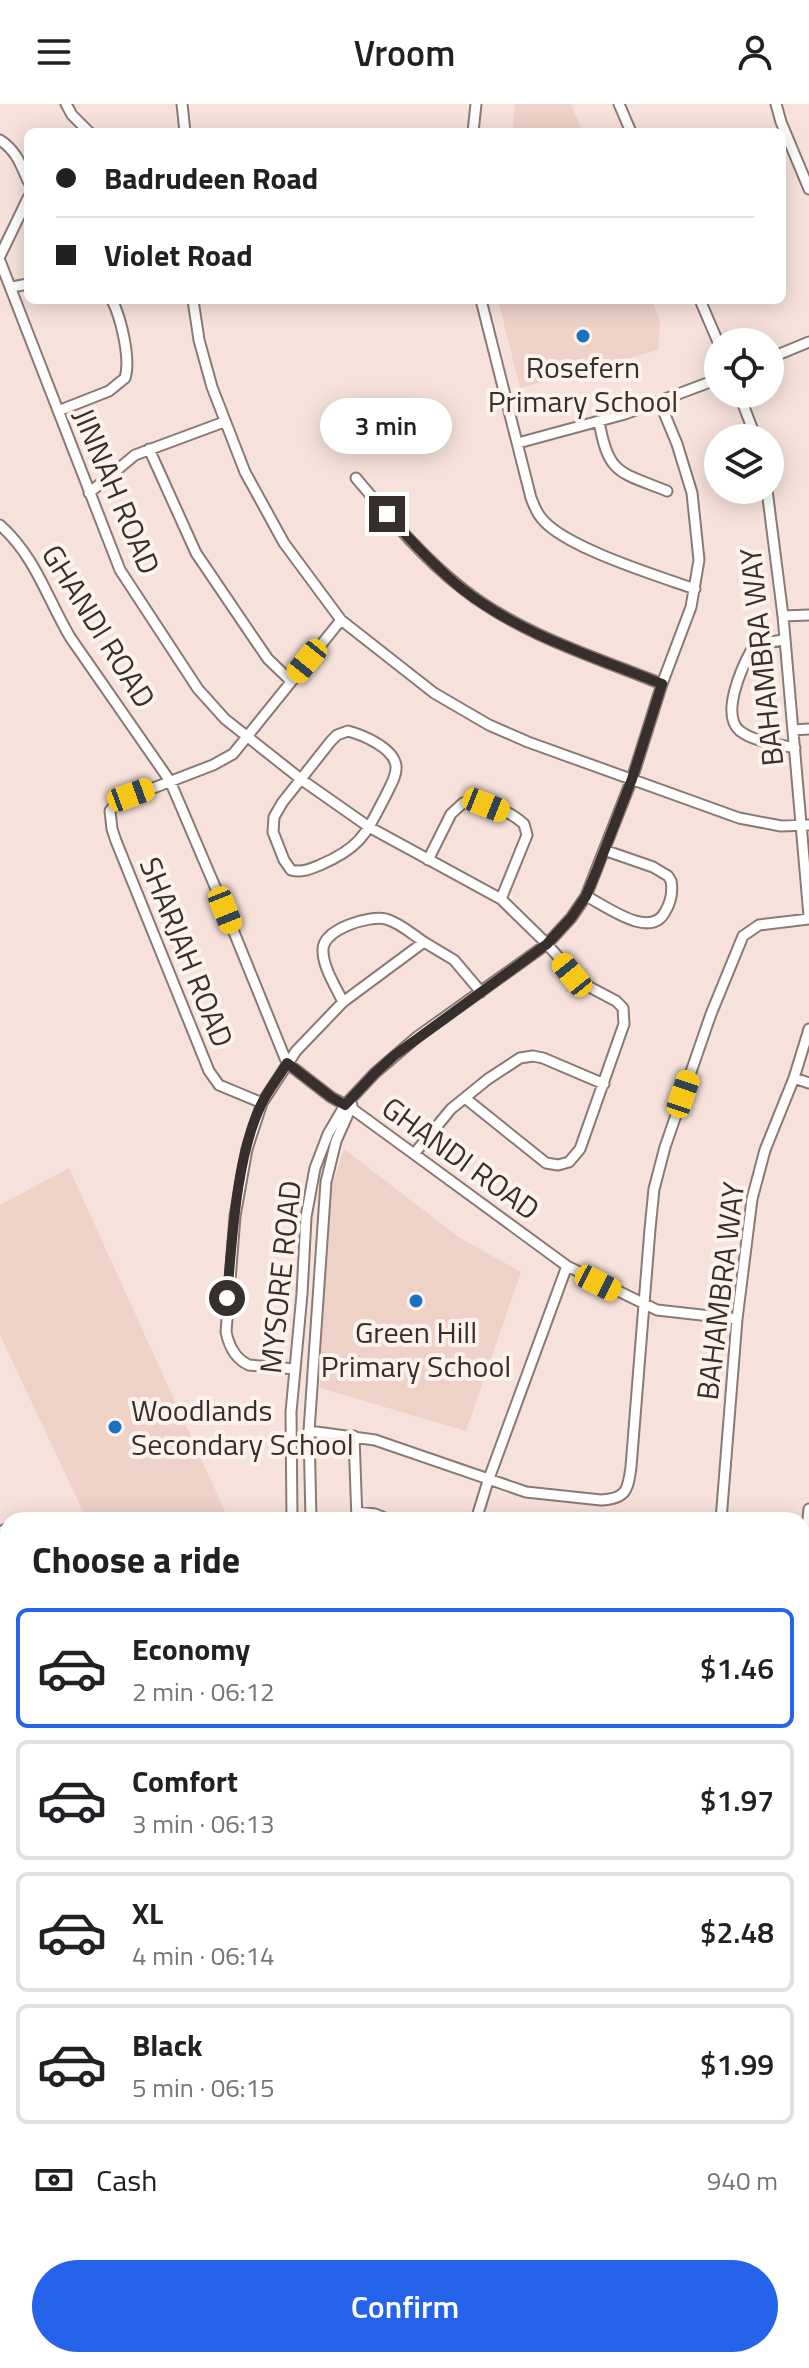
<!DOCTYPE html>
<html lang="en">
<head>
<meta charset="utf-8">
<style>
  :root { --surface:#fff; --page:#f2f2f2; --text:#202124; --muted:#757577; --line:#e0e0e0; --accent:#2563eb }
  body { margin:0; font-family:"Titillium Web",sans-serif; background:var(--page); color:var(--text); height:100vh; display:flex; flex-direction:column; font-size:30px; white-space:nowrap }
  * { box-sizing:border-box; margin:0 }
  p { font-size:26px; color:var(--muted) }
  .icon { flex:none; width:44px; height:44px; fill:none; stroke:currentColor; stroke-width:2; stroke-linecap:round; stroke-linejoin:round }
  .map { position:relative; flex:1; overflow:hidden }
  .side { position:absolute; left:0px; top:1408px; width:810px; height:856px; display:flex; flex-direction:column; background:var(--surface); border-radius:24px 24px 0 0; box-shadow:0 4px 20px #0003 }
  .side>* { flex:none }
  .banner { position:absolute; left:24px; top:24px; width:762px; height:176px; border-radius:12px; box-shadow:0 4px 20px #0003; display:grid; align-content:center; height:176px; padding:0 32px; background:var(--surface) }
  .fabs { position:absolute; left:704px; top:224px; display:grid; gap:16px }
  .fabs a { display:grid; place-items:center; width:80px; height:80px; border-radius:50%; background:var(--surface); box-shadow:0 4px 20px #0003; font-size:40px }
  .end { position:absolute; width:36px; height:36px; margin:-18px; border:10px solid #372f2c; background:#fff; box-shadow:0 0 0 4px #fff }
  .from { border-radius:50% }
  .bubble { position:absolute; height:56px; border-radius:28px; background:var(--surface); box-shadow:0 4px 20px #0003; font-size:26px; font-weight:600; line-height:56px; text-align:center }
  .car { position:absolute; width:24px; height:48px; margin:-24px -12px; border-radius:10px; box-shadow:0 0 6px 2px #0007; background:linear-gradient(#f5c518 24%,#345 0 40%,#f5c518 0 76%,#345 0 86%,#f5c518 0) }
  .banner b { display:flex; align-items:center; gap:28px; height:76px; font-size:30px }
  .banner b+b { border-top:2px solid var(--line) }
  .banner i { width:20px; height:20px; background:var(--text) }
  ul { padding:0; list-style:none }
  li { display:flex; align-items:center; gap:24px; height:120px; margin:0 16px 12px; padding:0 16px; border:4px solid var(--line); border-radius:12px }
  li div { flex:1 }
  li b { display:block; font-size:30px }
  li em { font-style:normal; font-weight:600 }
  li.active { border-color:var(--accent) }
  li>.icon { width:72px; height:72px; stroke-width:1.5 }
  h2 { padding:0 32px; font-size:36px; line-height:96px }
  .pay { display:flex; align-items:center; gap:20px; height:88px; padding:0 32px; font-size:30px }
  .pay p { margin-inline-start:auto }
  .action { display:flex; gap:16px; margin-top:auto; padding:16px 32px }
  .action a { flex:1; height:92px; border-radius:48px; background:var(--accent); color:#fff; font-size:32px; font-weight:600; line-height:92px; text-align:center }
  header { display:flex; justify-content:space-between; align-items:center; height:104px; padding:0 32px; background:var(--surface); font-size:36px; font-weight:600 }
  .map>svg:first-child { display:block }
  .built { fill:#eed2c8 }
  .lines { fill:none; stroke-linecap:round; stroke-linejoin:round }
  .minor-casing { stroke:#8b7973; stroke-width:13 }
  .minor { stroke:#fff; stroke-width:9 }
  .route { stroke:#372f2c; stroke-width:10 }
  .poi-dot { fill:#1972c0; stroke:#fef2ed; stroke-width:3 }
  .labels { text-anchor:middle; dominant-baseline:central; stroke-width:8; stroke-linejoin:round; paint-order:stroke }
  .poi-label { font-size:30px; fill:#372f2c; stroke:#fef2ed }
  .street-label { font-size:30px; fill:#372f2c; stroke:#fef2ed }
</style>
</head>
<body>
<header><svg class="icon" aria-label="menu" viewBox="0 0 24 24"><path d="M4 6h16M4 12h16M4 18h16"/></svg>Vroom<svg class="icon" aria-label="person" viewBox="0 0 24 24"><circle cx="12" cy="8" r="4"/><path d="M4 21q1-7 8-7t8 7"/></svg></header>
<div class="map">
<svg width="809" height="2264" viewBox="0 0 809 2264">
  <rect width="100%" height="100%" fill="#f7e2db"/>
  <path class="built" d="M515 0H571L583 28H482L513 25Z
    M498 196H652L660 218 658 246 520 284Z
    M344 1045 460 1134 521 1168 466 1327 320 1284 319 1226 333 1079Z
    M69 1064 229 1416H87L0 1231V1101Z"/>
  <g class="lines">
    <defs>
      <path id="minor" d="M66 0 72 11 89 28
        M182 0 185 28
        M619 0 631 28
        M776 0 781 18 809 85
        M473 28 476 0
        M0 36C16 46 21 61 28 77
        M0 152 28 94
        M0 157 120 466 198 585 225 615 302 676 369 723 501 795 547 840 580 878 616 897 623 904 624 920 580 1045 569 1058 558 1061 546 1059 465 994
        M12 183 28 180
        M193 196 199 236 212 283 245 368 284 439 341 516 434 589 489 621 528 638 739 714 781 722 809 721
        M481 196 531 394C534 402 537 410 543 416 567 444 658 472 695 485
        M700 196 718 238
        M770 254 809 238
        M739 290 756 334
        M58 307 109 287 125 274C131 255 121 214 112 196
        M599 317C608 371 620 368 667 387
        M518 339 625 310 718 275
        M149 345 196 449 257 539 268 555 291 577
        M356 374C389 413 422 453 463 485 520 530 595 553 662 580
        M767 386 783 512 809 812
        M89 389 135 351 224 318
        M0 421C35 452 47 494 70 533L170 677 225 806 287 959 331 993 351 1004 414 1050 567 1162 657 1206 737 1215
        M783 512 809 511
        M784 536 762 539 752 545C742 563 720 611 740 627 754 638 778 640 795 644
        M793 626 809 625
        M348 627C363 631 394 644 396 662 397 672 390 682 386 691 366 729 362 743 320 761 310 765 302 769 291 766L284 756 273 728 274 713 282 699 331 637 337 631Z
        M428 756 451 710 463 699C482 695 510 707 524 720L527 731 501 795
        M586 792C606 802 650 836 665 808 671 798 673 788 671 777L668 772 653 763 604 746
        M343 898C336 883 322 862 323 845 324 825 369 811 386 815 400 819 412 830 424 838
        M794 974 809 979
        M262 999 219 981 209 967 116 737 112 725 110 707 117 698 213 661 233 650 341 516
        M414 1050 451 1005 488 975 520 954 533 952 543 954 604 980
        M295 1265 249 1261C235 1255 229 1242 226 1228L235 1112 247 1045 262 999 296 947 343 898 424 838 454 856 481 888
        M309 1327 375 1336 526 1388 601 1396C626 1395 628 1386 631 1363L650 1125 654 1085 665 1043 711 910 743 832 759 821 809 815
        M354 1332 357 1416
        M357 1408 375 1410 390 1416
        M292 1416 291 1308 302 1190 306 1113 315 1064 328 1030 345 1001 375 969 417 933 547 840 571 814 586 792 632 675 662 580 691 503 699 456 692 389 677 340 660 299
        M311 1416 309 1327 326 1078 336 1037 352 1001
        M476 1416 488 1377 567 1162
        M721 1416 737 1215 752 1095 765 1046 794 974 809 925
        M0 1428 8 1424
        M802 1476 809 1405
        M802 1491H809
        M0 1508 8 1504
        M0 1554 8 1549
        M0 1643 8 1676
        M0 1746 8 1747
        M802 1794 804 1780
        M802 1929 809 1930
        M0 1938 8 1939
        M0 2025 8 2026
        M802 2040 809 2041
        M802 2144H809
        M802 2229 809 2234
        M152 2256 176 2264
        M596 2256 619 2264
        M44 2264V2256
        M98 2264 101 2256
        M182 2264 184 2256
        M627 2264 629 2256"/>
    </defs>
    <use href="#minor" class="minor-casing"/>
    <use href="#minor" class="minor"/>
  </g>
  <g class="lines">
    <path class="route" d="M227 1194C232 1136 236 1053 261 1001 268 986 279 973 287 959L331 993 345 1001 375 969 395 951 547 840 571 814 586 792 596 768 632 675 662 580C595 553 519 530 461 484 434 462 410 436 387 410"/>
  </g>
  <g class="poi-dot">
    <circle cx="583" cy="232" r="8"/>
    <circle cx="416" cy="1197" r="8"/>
    <circle cx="115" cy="1323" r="8"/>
  </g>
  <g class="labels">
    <g class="poi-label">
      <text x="583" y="263">Rosefern<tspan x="583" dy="34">Primary School</tspan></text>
      <text x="416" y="1228">Green Hill<tspan x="416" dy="34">Primary School</tspan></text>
      <text x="131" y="1306" text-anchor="start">Woodlands<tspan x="131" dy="34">Secondary School</tspan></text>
    </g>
    <g class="street-label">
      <text transform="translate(117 387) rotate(67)">JINNAH ROAD</text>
      <text transform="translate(99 522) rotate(58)">GHANDI ROAD</text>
      <text transform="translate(761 553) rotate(-96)">BAHAMBRA WAY</text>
      <text transform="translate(187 848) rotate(68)">SHARJAH ROAD</text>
      <text transform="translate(461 1054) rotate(36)">GHANDI ROAD</text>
      <text transform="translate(280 1173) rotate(-84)">MYSORE ROAD</text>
      <text transform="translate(720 1187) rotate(-83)">BAHAMBRA WAY</text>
    </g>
  </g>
</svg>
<div class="fabs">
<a><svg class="icon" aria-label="locate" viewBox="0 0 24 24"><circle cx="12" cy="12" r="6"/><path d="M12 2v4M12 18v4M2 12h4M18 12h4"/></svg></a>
<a><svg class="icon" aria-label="layers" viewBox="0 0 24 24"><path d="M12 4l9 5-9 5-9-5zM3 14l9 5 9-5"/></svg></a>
</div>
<i class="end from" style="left:227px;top:1194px"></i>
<i class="end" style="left:387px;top:410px"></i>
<div class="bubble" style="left:320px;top:294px;width:132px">3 min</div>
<i class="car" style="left:307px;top:557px;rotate:219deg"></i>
<i class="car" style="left:131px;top:691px;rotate:70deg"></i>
<i class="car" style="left:486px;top:701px;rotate:112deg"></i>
<i class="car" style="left:225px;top:806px;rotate:158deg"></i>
<i class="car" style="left:572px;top:871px;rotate:321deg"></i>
<i class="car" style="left:683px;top:990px;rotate:19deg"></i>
<i class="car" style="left:598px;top:1179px;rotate:117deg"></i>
<div class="banner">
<b><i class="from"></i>Badrudeen Road</b>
<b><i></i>Violet Road</b>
</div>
<section class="side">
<h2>Choose a ride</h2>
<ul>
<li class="active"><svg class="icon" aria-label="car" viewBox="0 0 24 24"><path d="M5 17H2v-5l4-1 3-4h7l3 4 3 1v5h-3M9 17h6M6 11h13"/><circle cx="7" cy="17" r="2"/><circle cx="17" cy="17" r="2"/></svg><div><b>Economy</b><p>2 min · 06:12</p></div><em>$1.46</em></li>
<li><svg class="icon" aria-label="car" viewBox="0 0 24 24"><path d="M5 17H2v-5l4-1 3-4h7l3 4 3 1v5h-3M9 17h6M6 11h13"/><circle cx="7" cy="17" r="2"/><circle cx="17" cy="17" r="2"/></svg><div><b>Comfort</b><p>3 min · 06:13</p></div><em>$1.97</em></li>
<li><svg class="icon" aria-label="car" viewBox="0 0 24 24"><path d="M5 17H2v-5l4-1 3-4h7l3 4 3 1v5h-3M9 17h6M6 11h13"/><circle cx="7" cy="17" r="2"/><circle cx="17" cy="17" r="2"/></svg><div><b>XL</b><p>4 min · 06:14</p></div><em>$2.48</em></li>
<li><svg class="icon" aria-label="car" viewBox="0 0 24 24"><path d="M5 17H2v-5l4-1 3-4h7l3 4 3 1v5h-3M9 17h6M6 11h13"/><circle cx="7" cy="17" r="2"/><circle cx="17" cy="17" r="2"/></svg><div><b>Black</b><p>5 min · 06:15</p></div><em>$1.99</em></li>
</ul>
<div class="pay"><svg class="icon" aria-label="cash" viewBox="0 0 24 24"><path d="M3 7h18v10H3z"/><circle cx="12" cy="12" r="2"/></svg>Cash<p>940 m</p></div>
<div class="action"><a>Confirm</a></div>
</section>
</div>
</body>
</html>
